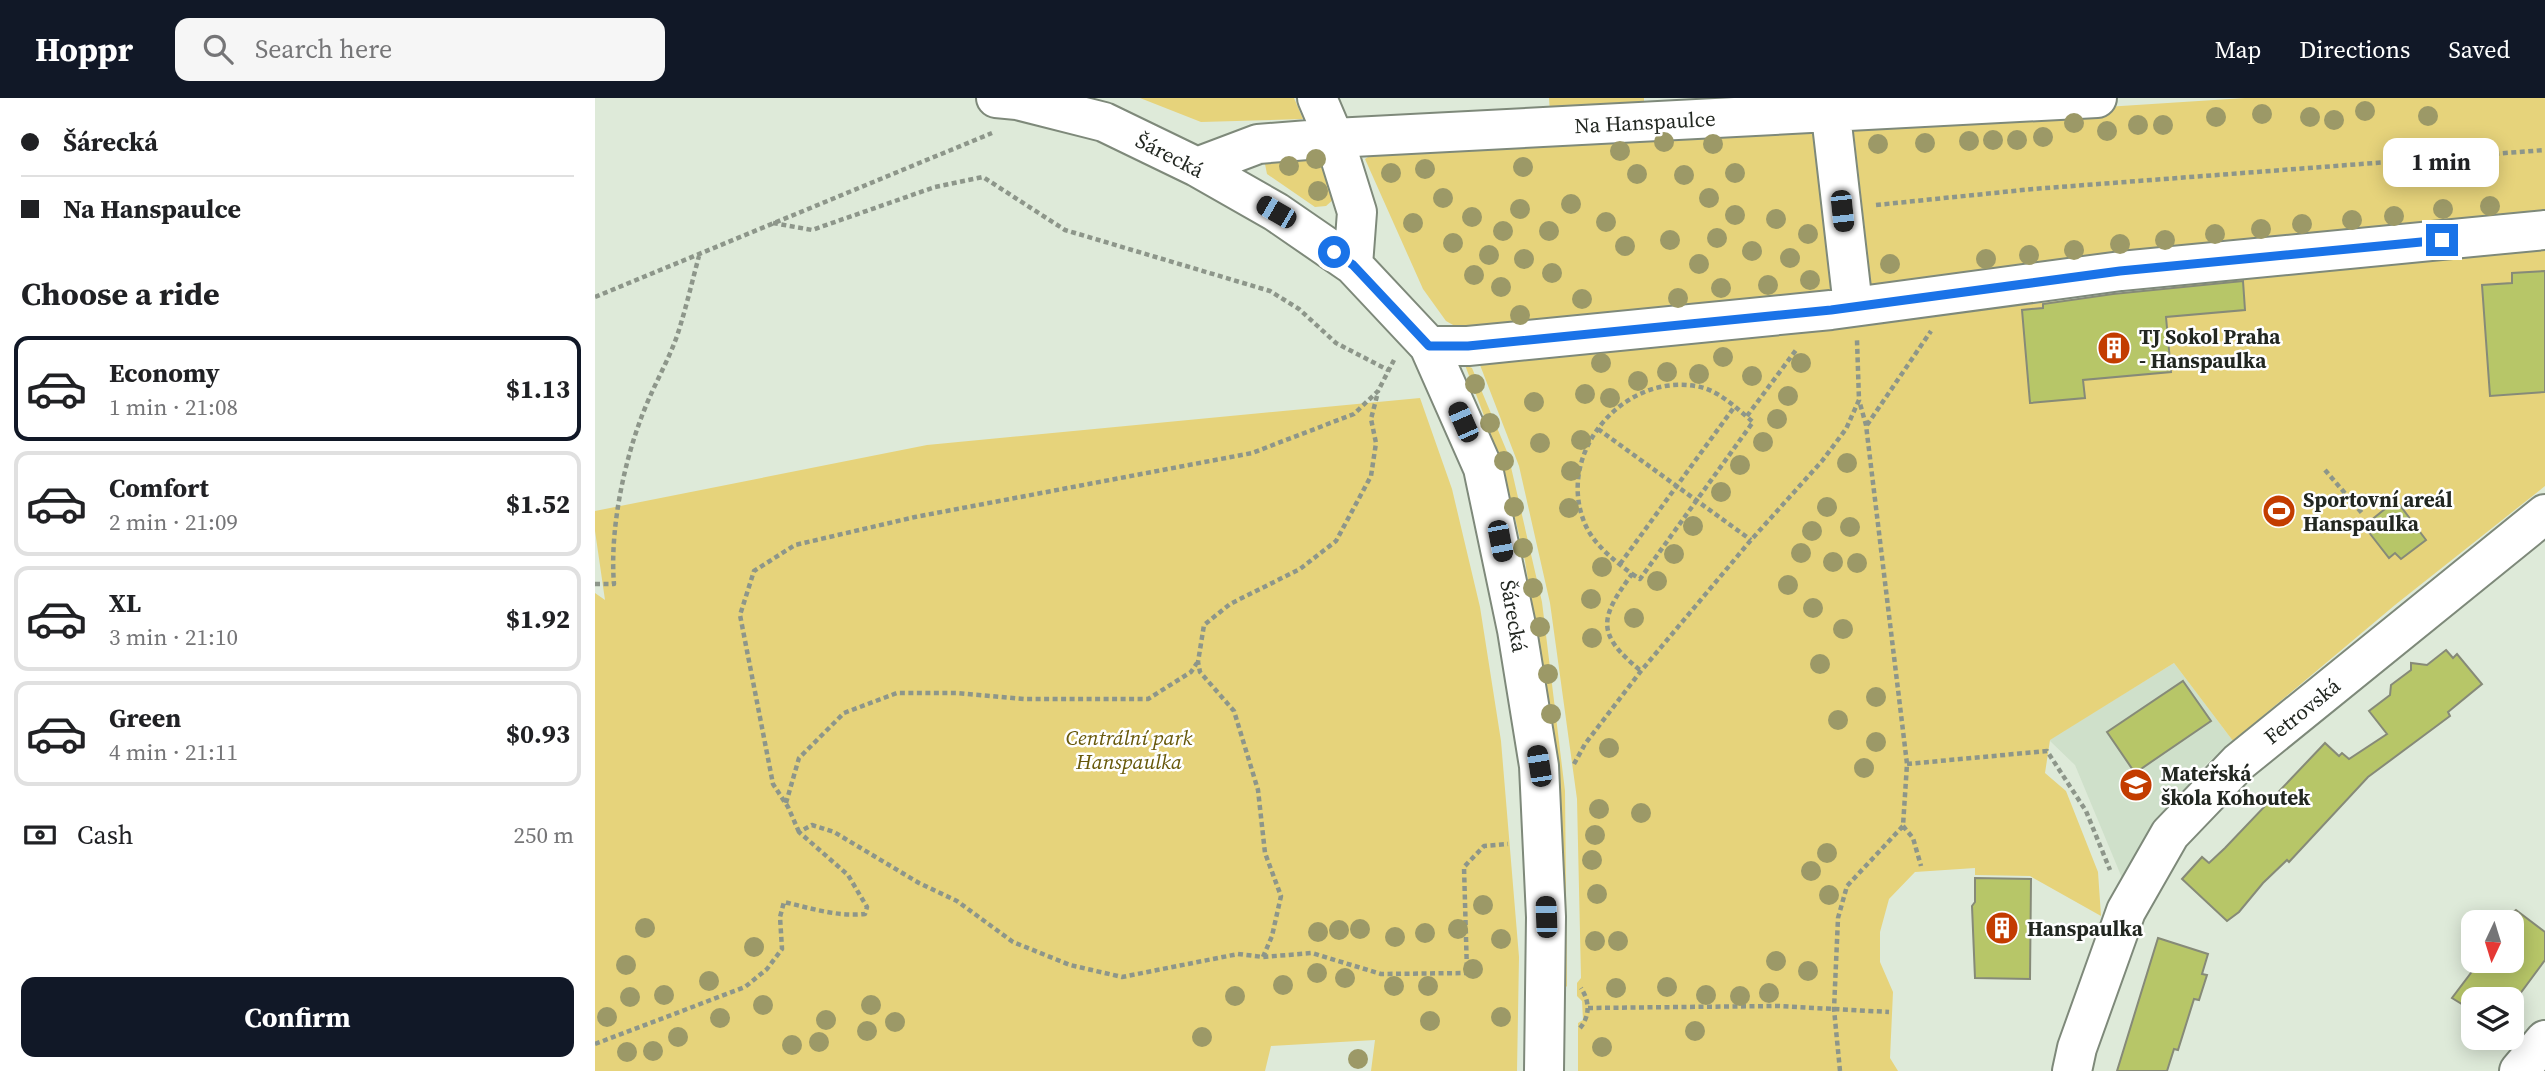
<!DOCTYPE html>
<html lang="en">
<head>
<meta charset="utf-8">
<style>
  :root { --surface:#fff; --page:#f6f6f6; --text:#202124; --muted:#757577; --line:#e0e0e0; --accent:#111827 }
  body { margin:0; font-family:"Source Serif 4",serif; background:var(--page); color:var(--text); height:100vh; display:flex; flex-direction:column; font-size:26px; white-space:nowrap }
  * { box-sizing:border-box; margin:0 }
  p { font-size:23px; color:var(--muted) }
  .icon { flex:none; width:38px; height:38px; fill:none; stroke:currentColor; stroke-width:2; stroke-linecap:round; stroke-linejoin:round }
  .map { position:relative; flex:1; overflow:hidden }
  .side { display:flex; flex-direction:column; background:var(--surface); width:595px }
  .side>* { flex:none }
  .top-card { display:grid; align-content:center; height:154px; padding:0 21px; background:var(--surface) }
  .needle { width:46px; rotate:184deg }
  .buttons { position:absolute; left:1866px; top:812px; display:grid; gap:14px }
  .buttons a { display:grid; place-items:center; width:63px; height:63px; border-radius:14px; background:var(--surface); box-shadow:0 4px 18px #0003; font-size:35px }
  .end { position:absolute; width:32px; height:32px; margin:-16px; border:9px solid #1a73e8; background:#fff; box-shadow:0 0 0 4px #fff }
  .from { border-radius:50% }
  .bubble { position:absolute; height:49px; border-radius:14px; background:var(--surface); box-shadow:0 4px 18px #0003; font-size:23px; font-weight:700; line-height:49px; text-align:center }
  .car { position:absolute; width:21px; height:42px; margin:-21px -10px; border-radius:9px; box-shadow:0 0 5px 2px #0007; background:linear-gradient(#222 24%,#8ab4d8 0 40%,#222 0 76%,#8ab4d8 0 86%,#222 0) }
  .top-card b { display:flex; align-items:center; gap:24px; height:66px; font-size:26px }
  .top-card b+b { border-top:2px solid var(--line) }
  .top-card i { width:18px; height:18px; background:var(--text) }
  ul { padding:0; list-style:none }
  li { display:flex; align-items:center; gap:21px; height:105px; margin:0 14px 10px; padding:0 7px; border:4px solid var(--line); border-radius:14px }
  li div { flex:1 }
  li b { display:block; font-size:26px }
  li em { font-style:normal; font-weight:700 }
  li.on { border-color:var(--accent) }
  li>.icon { width:63px; height:63px; stroke-width:1.5 }
  h2 { padding:0 21px; font-size:32px; line-height:84px }
  .pay { display:flex; align-items:center; gap:18px; height:77px; padding:0 21px; font-size:26px }
  .pay p { margin-inline-start:auto }
  .primary-button { display:flex; gap:14px; margin-top:auto; padding:14px 21px }
  .primary-button a { flex:1; height:80px; border-radius:14px; background:var(--accent); color:#fff; font-size:28px; font-weight:700; line-height:80px; text-align:center }
  header { display:flex; align-items:center; gap:42px; box-sizing:border-box; height:98px; padding:0 35px; background:var(--accent); color:#fff }
  header strong { font-size:33px }
  nav { display:flex; gap:38px; margin-inline-start:auto; font-size:24px }
  .search { width:490px; height:63px; background:var(--page); display:flex; align-items:center; gap:18px; box-sizing:border-box; padding:0 24px; border-radius:14px; color:var(--muted); font-size:26px }
  main { display:flex; flex:1; min-height:0 }
  .map>svg:first-child { display:block }
  .built { fill:#cfe0ca }
  .green { fill:#e6d37b }
  .building { fill:#b7c668; stroke:#868a78; stroke-width:2 }
  .lines { fill:none; stroke-linecap:round; stroke-linejoin:round }
  .minor-casing { stroke:#7e897a; stroke-width:42 }
  .path { stroke:#8d968a; stroke-width:4.5; stroke-dasharray:5 3.5; stroke-linecap:butt }
  .minor { stroke:#fff; stroke-width:38 }
  .tree { fill:#9c9967 }
  .route { stroke:#1a73e8; stroke-width:9 }
  .labels { text-anchor:middle; dominant-baseline:central; stroke-width:5; stroke-linejoin:round; paint-order:stroke }
  .street-label { font-size:21px; fill:#222721; stroke:#fff }
  .poi-label { font-size:21px; font-weight:bold; fill:#222721; stroke:#fff; text-anchor:start }
  .park-label { font-size:21px; font-style:italic; fill:#665709; stroke:#fff }
</style>
</head>
<body>
<header>
<strong>Hoppr</strong>
<div class="search"><svg class="icon" aria-label="search" viewBox="0 0 24 24"><circle cx="10" cy="10" r="6"/><path d="M15 15l6 6"/></svg>Search here</div>
<nav><a>Map</a><a>Directions</a><a>Saved</a></nav>
</header>
<main>
<section class="side">
<div class="top-card">
<b><i class="from"></i>Šárecká</b>
<b><i></i>Na Hanspaulce</b>
</div>
<h2>Choose a ride</h2>
<ul>
<li class="on"><svg class="icon" aria-label="car" viewBox="0 0 24 24"><path d="M5 17H2v-5l4-1 3-4h7l3 4 3 1v5h-3M9 17h6M6 11h13"/><circle cx="7" cy="17" r="2"/><circle cx="17" cy="17" r="2"/></svg><div><b>Economy</b><p>1 min · 21:08</p></div><em>$1.13</em></li>
<li><svg class="icon" aria-label="car" viewBox="0 0 24 24"><path d="M5 17H2v-5l4-1 3-4h7l3 4 3 1v5h-3M9 17h6M6 11h13"/><circle cx="7" cy="17" r="2"/><circle cx="17" cy="17" r="2"/></svg><div><b>Comfort</b><p>2 min · 21:09</p></div><em>$1.52</em></li>
<li><svg class="icon" aria-label="car" viewBox="0 0 24 24"><path d="M5 17H2v-5l4-1 3-4h7l3 4 3 1v5h-3M9 17h6M6 11h13"/><circle cx="7" cy="17" r="2"/><circle cx="17" cy="17" r="2"/></svg><div><b>XL</b><p>3 min · 21:10</p></div><em>$1.92</em></li>
<li><svg class="icon" aria-label="car" viewBox="0 0 24 24"><path d="M5 17H2v-5l4-1 3-4h7l3 4 3 1v5h-3M9 17h6M6 11h13"/><circle cx="7" cy="17" r="2"/><circle cx="17" cy="17" r="2"/></svg><div><b>Green</b><p>4 min · 21:11</p></div><em>$0.93</em></li>
</ul>
<div class="pay"><svg class="icon" aria-label="cash" viewBox="0 0 24 24"><path d="M3 7h18v10H3z"/><circle cx="12" cy="12" r="2"/></svg>Cash<p>250 m</p></div>
<div class="primary-button"><a>Confirm</a></div>
</section>
<div class="map">
<svg width="1950" height="973" viewBox="0 0 1950 973">
  <rect width="100%" height="100%" fill="#deead9"/>
  <path class="built" d="M1579 565 1638 643 1609 668 1579 705 1527 780 1480 667 1454 642Z"/>
  <path class="green" d="M545 0H699L708 21 606 24Z
    M954 0H1049V10L955 15Z
    M1650 0H1950V124L1277 195 1258 27 1265 25Z
    M1218 29 1240 193 878 238 851 223 828 191 770 61 776 57Z
    M725 52 739 101 731 108 720 109 672 76 669 61Z
    M1950 140V388L1800 507 1638 643 1579 565 1455 642 1450 675 1471 693 1503 774 1506 818 1435 778 1380 777V770L1320 774 1294 801 1285 834V864L1298 894 1295 960 1303 973H983V925L988 922 987 903 982 898V885L986 880 982 701 955 505 924 368 885 267 887 263 1210 232 1576 190V178Z
    M870 267 877 270 913 356 947 504 970 693 972 888 966 894V720L959 646 930 463 921 424 897 339Z
    M825 300 857 391 885 509 906 643 924 859 922 973H776L780 942 676 948 670 973H0V495L10 502 0 433V413L332 347Z"/>
  <path class="building" d="M1950 173V294L1895 298 1887 187 1917 185V175Z
    M1648 183 1650 212 1571 219 1576 274 1488 282 1490 300 1435 305 1427 212 1448 210V206L1518 196Z
    M1801 402 1831 442 1806 461 1800 455 1794 460 1769 428Z
    M1851 552 1858 560 1862 556 1887 586 1853 614 1855 618 1773 679 1694 764 1692 762 1668 785 1644 814 1632 823 1587 781 1607 759 1614 765 1630 750 1730 645 1744 658 1747 655 1754 661 1792 636 1774 613 1795 597 1796 587 1816 572V565L1832 567Z
    M1588 583 1616 623 1540 675 1512 634Z
    M1380 780 1436 781 1435 881 1380 880 1377 808 1380 804Z
    M1921 812 1950 834V862L1916 908V901H1878V913L1857 900 1885 863H1916V824H1905Z
    M1563 840 1613 856 1607 876 1612 877 1604 902 1599 901 1583 952 1579 951 1572 973H1522Z"/>
  <g class="lines">
    <defs>
      <path id="minor" d="M401 0 422 2 509 24 602 69 681 114 758 167 834 248 888 370 922 532 944 668 951 819 949 973
        M722 0 739 40 762 114 758 167
        M1234 0 1258 208
        M602 69 663 46 739 40 1502 0
        M834 248H873L1236 212 1526 173 1950 132
        M1477 973 1482 950 1531 813 1575 736 1644 664 1950 416
        M1924 973 1950 942"/>
    </defs>
    <use href="#minor" class="minor-casing"/>
    <path class="path" d="M1281 107 1438 91 1950 52
      M178 125 217 132 340 89 388 79 470 132 675 193 704 211 741 245 793 272
      M0 199 397 35
      M1152 318 1201 252
      M1272 327 1336 233
      M1003 331 1156 442
      M1730 372 1767 415
      M1025 466 1140 308
      M1037 476 1045 481 1158 324C1141 310 1123 291 1100 288 1027 276 960 356 990 426 999 447 1020 463 1037 476 1004 521 1001 536 1046 573
      M0 486H19C14 427 32 347 57 294 66 274 76 256 83 235 91 210 97 184 104 158
      M979 666 990 646 1046 573 1156 442 1227 363 1251 331 1264 302 1262 242
      M1312 666 1452 653 1491 713 1515 772
      M191 705 204 660 249 615 302 595H362L429 601H553L596 574 602 565
      M1308 728 1318 740 1326 768
      M204 734 193 709 178 686 145 517 159 473 200 447 320 419 657 355 759 316 783 293 799 262
      M668 859 677 838 686 798 670 755 663 692 639 613 605 574 603 564 609 527 635 506 705 471 741 443 776 378 781 345 776 321 783 294
      M993 910 1183 908 1294 914
      M985 930C995 918 995 904 986 890
      M0 946 150 889 172 871 187 851 185 819 189 804C215 810 242 819 270 816L272 809 253 777 204 734 217 727 239 734 324 785 362 803 418 844 475 867 527 879 643 856 668 859 717 855 786 876 872 875 869 769 889 748 913 746
      M1245 973 1239 911 1243 820 1252 788 1308 728 1312 666 1271 327 1264 302"/>
    <use href="#minor" class="minor"/>
  </g>
  <g class="tree">
    <circle cx="1770" cy="13" r="10"/>
    <circle cx="1667" cy="16" r="10"/>
    <circle cx="1833" cy="18" r="10"/>
    <circle cx="1621" cy="19" r="10"/>
    <circle cx="1715" cy="19" r="10"/>
    <circle cx="1739" cy="22" r="10"/>
    <circle cx="1479" cy="25" r="10"/>
    <circle cx="1543" cy="27" r="10"/>
    <circle cx="1568" cy="27" r="10"/>
    <circle cx="1512" cy="33" r="10"/>
    <circle cx="1448" cy="39" r="10"/>
    <circle cx="1398" cy="42" r="10"/>
    <circle cx="1422" cy="42" r="10"/>
    <circle cx="1374" cy="43" r="10"/>
    <circle cx="1069" cy="44" r="10"/>
    <circle cx="1330" cy="45" r="10"/>
    <circle cx="1118" cy="46" r="10"/>
    <circle cx="1283" cy="46" r="10"/>
    <circle cx="1025" cy="53" r="10"/>
    <circle cx="721" cy="61" r="10"/>
    <circle cx="694" cy="68" r="10"/>
    <circle cx="928" cy="69" r="10"/>
    <circle cx="830" cy="71" r="10"/>
    <circle cx="796" cy="75" r="10"/>
    <circle cx="1140" cy="75" r="10"/>
    <circle cx="1042" cy="76" r="10"/>
    <circle cx="1089" cy="77" r="10"/>
    <circle cx="723" cy="93" r="10"/>
    <circle cx="848" cy="100" r="10"/>
    <circle cx="1114" cy="100" r="10"/>
    <circle cx="976" cy="106" r="10"/>
    <circle cx="1895" cy="108" r="10"/>
    <circle cx="925" cy="111" r="10"/>
    <circle cx="1848" cy="111" r="10"/>
    <circle cx="1140" cy="117" r="10"/>
    <circle cx="1799" cy="118" r="10"/>
    <circle cx="877" cy="119" r="10"/>
    <circle cx="1181" cy="121" r="10"/>
    <circle cx="1757" cy="122" r="10"/>
    <circle cx="1011" cy="124" r="10"/>
    <circle cx="818" cy="125" r="10"/>
    <circle cx="1707" cy="126" r="10"/>
    <circle cx="1666" cy="131" r="10"/>
    <circle cx="908" cy="133" r="10"/>
    <circle cx="954" cy="133" r="10"/>
    <circle cx="1213" cy="136" r="10"/>
    <circle cx="1620" cy="136" r="10"/>
    <circle cx="1122" cy="140" r="10"/>
    <circle cx="1075" cy="142" r="10"/>
    <circle cx="1570" cy="142" r="10"/>
    <circle cx="858" cy="145" r="10"/>
    <circle cx="1525" cy="146" r="10"/>
    <circle cx="1030" cy="148" r="10"/>
    <circle cx="1479" cy="152" r="10"/>
    <circle cx="1157" cy="153" r="10"/>
    <circle cx="894" cy="157" r="10"/>
    <circle cx="1434" cy="157" r="10"/>
    <circle cx="1195" cy="160" r="10"/>
    <circle cx="929" cy="161" r="10"/>
    <circle cx="1391" cy="161" r="10"/>
    <circle cx="1104" cy="166" r="10"/>
    <circle cx="1295" cy="166" r="10"/>
    <circle cx="957" cy="175" r="10"/>
    <circle cx="879" cy="177" r="10"/>
    <circle cx="1215" cy="182" r="10"/>
    <circle cx="1173" cy="187" r="10"/>
    <circle cx="906" cy="189" r="10"/>
    <circle cx="1126" cy="190" r="10"/>
    <circle cx="1083" cy="200" r="10"/>
    <circle cx="987" cy="201" r="10"/>
    <circle cx="925" cy="217" r="10"/>
    <circle cx="1128" cy="259" r="10"/>
    <circle cx="1006" cy="265" r="10"/>
    <circle cx="1206" cy="265" r="10"/>
    <circle cx="1072" cy="274" r="10"/>
    <circle cx="1104" cy="276" r="10"/>
    <circle cx="1157" cy="278" r="10"/>
    <circle cx="1043" cy="283" r="10"/>
    <circle cx="880" cy="286" r="10"/>
    <circle cx="990" cy="296" r="10"/>
    <circle cx="1193" cy="298" r="10"/>
    <circle cx="1015" cy="300" r="10"/>
    <circle cx="939" cy="304" r="10"/>
    <circle cx="1182" cy="321" r="10"/>
    <circle cx="895" cy="325" r="10"/>
    <circle cx="986" cy="342" r="10"/>
    <circle cx="1168" cy="344" r="10"/>
    <circle cx="945" cy="345" r="10"/>
    <circle cx="909" cy="363" r="10"/>
    <circle cx="1252" cy="365" r="10"/>
    <circle cx="1145" cy="367" r="10"/>
    <circle cx="976" cy="373" r="10"/>
    <circle cx="1126" cy="394" r="10"/>
    <circle cx="919" cy="409" r="10"/>
    <circle cx="1232" cy="409" r="10"/>
    <circle cx="974" cy="410" r="10"/>
    <circle cx="1098" cy="428" r="10"/>
    <circle cx="1255" cy="429" r="10"/>
    <circle cx="1217" cy="433" r="10"/>
    <circle cx="928" cy="450" r="10"/>
    <circle cx="1206" cy="455" r="10"/>
    <circle cx="1079" cy="456" r="10"/>
    <circle cx="1238" cy="464" r="10"/>
    <circle cx="1262" cy="465" r="10"/>
    <circle cx="1007" cy="469" r="10"/>
    <circle cx="1062" cy="483" r="10"/>
    <circle cx="1193" cy="487" r="10"/>
    <circle cx="938" cy="490" r="10"/>
    <circle cx="996" cy="501" r="10"/>
    <circle cx="1218" cy="510" r="10"/>
    <circle cx="1039" cy="520" r="10"/>
    <circle cx="945" cy="529" r="10"/>
    <circle cx="1248" cy="531" r="10"/>
    <circle cx="997" cy="540" r="10"/>
    <circle cx="1225" cy="566" r="10"/>
    <circle cx="953" cy="576" r="10"/>
    <circle cx="1281" cy="599" r="10"/>
    <circle cx="956" cy="616" r="10"/>
    <circle cx="1243" cy="622" r="10"/>
    <circle cx="1281" cy="644" r="10"/>
    <circle cx="1014" cy="650" r="10"/>
    <circle cx="1269" cy="670" r="10"/>
    <circle cx="1004" cy="711" r="10"/>
    <circle cx="1046" cy="715" r="10"/>
    <circle cx="1000" cy="737" r="10"/>
    <circle cx="1232" cy="755" r="10"/>
    <circle cx="997" cy="762" r="10"/>
    <circle cx="1216" cy="773" r="10"/>
    <circle cx="1002" cy="796" r="10"/>
    <circle cx="1234" cy="797" r="10"/>
    <circle cx="888" cy="807" r="10"/>
    <circle cx="50" cy="830" r="10"/>
    <circle cx="765" cy="831" r="10"/>
    <circle cx="863" cy="831" r="10"/>
    <circle cx="744" cy="832" r="10"/>
    <circle cx="723" cy="834" r="10"/>
    <circle cx="830" cy="835" r="10"/>
    <circle cx="800" cy="839" r="10"/>
    <circle cx="906" cy="841" r="10"/>
    <circle cx="1000" cy="843" r="10"/>
    <circle cx="1023" cy="843" r="10"/>
    <circle cx="159" cy="849" r="10"/>
    <circle cx="1181" cy="863" r="10"/>
    <circle cx="31" cy="867" r="10"/>
    <circle cx="878" cy="871" r="10"/>
    <circle cx="1213" cy="873" r="10"/>
    <circle cx="722" cy="875" r="10"/>
    <circle cx="750" cy="880" r="10"/>
    <circle cx="114" cy="883" r="10"/>
    <circle cx="688" cy="887" r="10"/>
    <circle cx="799" cy="888" r="10"/>
    <circle cx="833" cy="888" r="10"/>
    <circle cx="1072" cy="889" r="10"/>
    <circle cx="1021" cy="890" r="10"/>
    <circle cx="1174" cy="895" r="10"/>
    <circle cx="69" cy="897" r="10"/>
    <circle cx="1111" cy="897" r="10"/>
    <circle cx="640" cy="898" r="10"/>
    <circle cx="1145" cy="898" r="10"/>
    <circle cx="35" cy="899" r="10"/>
    <circle cx="168" cy="907" r="10"/>
    <circle cx="276" cy="907" r="10"/>
    <circle cx="12" cy="919" r="10"/>
    <circle cx="906" cy="919" r="10"/>
    <circle cx="125" cy="920" r="10"/>
    <circle cx="231" cy="922" r="10"/>
    <circle cx="835" cy="923" r="10"/>
    <circle cx="300" cy="924" r="10"/>
    <circle cx="272" cy="933" r="10"/>
    <circle cx="1100" cy="933" r="10"/>
    <circle cx="83" cy="939" r="10"/>
    <circle cx="607" cy="939" r="10"/>
    <circle cx="224" cy="944" r="10"/>
    <circle cx="197" cy="947" r="10"/>
    <circle cx="1007" cy="949" r="10"/>
    <circle cx="58" cy="953" r="10"/>
    <circle cx="32" cy="954" r="10"/>
    <circle cx="763" cy="961" r="10"/>
  </g>
  <g class="lines">
    <path class="route" d="M739 154 758 167 834 248H873L1236 212 1525 173 1847 142"/>
  </g>
  <defs>
    <symbol id="building-disc" viewBox="-11 -11 22 22"><circle r="9.5" fill="#c33c00" stroke="#fff"/><path d="M-4-6H4V6H1V3H-1V6H-4ZM-2.5-4.3h1.7v1.8h-1.7ZM.8-4.3h1.7v1.8H.8ZM-2.5-1h1.7V.8h-1.7ZM.8-1h1.7V.8H.8Z" fill="#fff"/></symbol>
    <symbol id="stadium-disc" viewBox="-11 -11 22 22"><circle r="9.5" fill="#c33c00" stroke="#fff"/><path d="M0-5a6.5 5 0 1 0 0 10a6.5 5 0 1 0 0-10ZM-3.5-1.8h7v3.6h-7Z" fill="#fff"/></symbol>
    <symbol id="school-disc" viewBox="-11 -11 22 22"><circle r="9.5" fill="#c33c00" stroke="#fff"/><path d="M0-5L7-2L0 1L-7-2ZM-4 1L0 2.5L4 1V4Q0 6-4 4Z" fill="#fff"/></symbol>
  </defs>
  <g fill-rule="evenodd">
    <use href="#building-disc" x="1500" y="231" width="38" height="38"/>
    <use href="#stadium-disc" x="1665" y="394" width="38" height="38"/>
    <use href="#school-disc" x="1522" y="668" width="38" height="38"/>
    <use href="#building-disc" x="1388" y="811" width="38" height="38"/>
  </g>
  <g class="labels">
    <g class="street-label">
      <text transform="translate(1050 24) rotate(-3)">Na Hanspaulce</text>
      <text transform="translate(575 57) rotate(27)">Šárecká</text>
      <text transform="translate(919 518) rotate(80)">Šárecká</text>
      <text transform="translate(1707 613) rotate(-39)">Fetrovská</text>
    </g>
    <g class="poi-label">
      <text x="1544" y="238">TJ Sokol Praha<tspan x="1544" dy="24">- Hanspaulka</tspan></text>
      <text x="1708" y="401">Sportovní areál<tspan x="1708" dy="24">Hanspaulka</tspan></text>
      <text x="1566" y="675">Mateřská<tspan x="1566" dy="24">škola Kohoutek</tspan></text>
      <text x="1432" y="830">Hanspaulka</text>
    </g>
    <g class="park-label">
      <text x="534" y="639">Centrální park<tspan x="534" dy="24">Hanspaulka</tspan></text>
    </g>
  </g>
</svg>
<div class="buttons">
<a><svg class="needle" viewBox="-14 -14 28 28"><path d="M0-13l5 13h-10z" fill="#e53935"/><path d="M0 13l5-13h-10z" fill="#757577"/></svg></a>
<a><svg class="icon" aria-label="layers" viewBox="0 0 24 24"><path d="M12 4l9 5-9 5-9-5zM3 14l9 5 9-5"/></svg></a>
</div>
<i class="end from" style="left:739px;top:154px"></i>
<i class="end" style="left:1847px;top:142px"></i>
<div class="bubble" style="left:1788px;top:40px;width:116px">1 min</div>
<i class="car" style="left:1247px;top:113px;rotate:174deg"></i>
<i class="car" style="left:681px;top:114px;rotate:300deg"></i>
<i class="car" style="left:868px;top:324px;rotate:336deg"></i>
<i class="car" style="left:905px;top:443px;rotate:169deg"></i>
<i class="car" style="left:944px;top:668px;rotate:351deg"></i>
<i class="car" style="left:951px;top:819px;rotate:358deg"></i>
</div>
</main>
</body>
</html>
